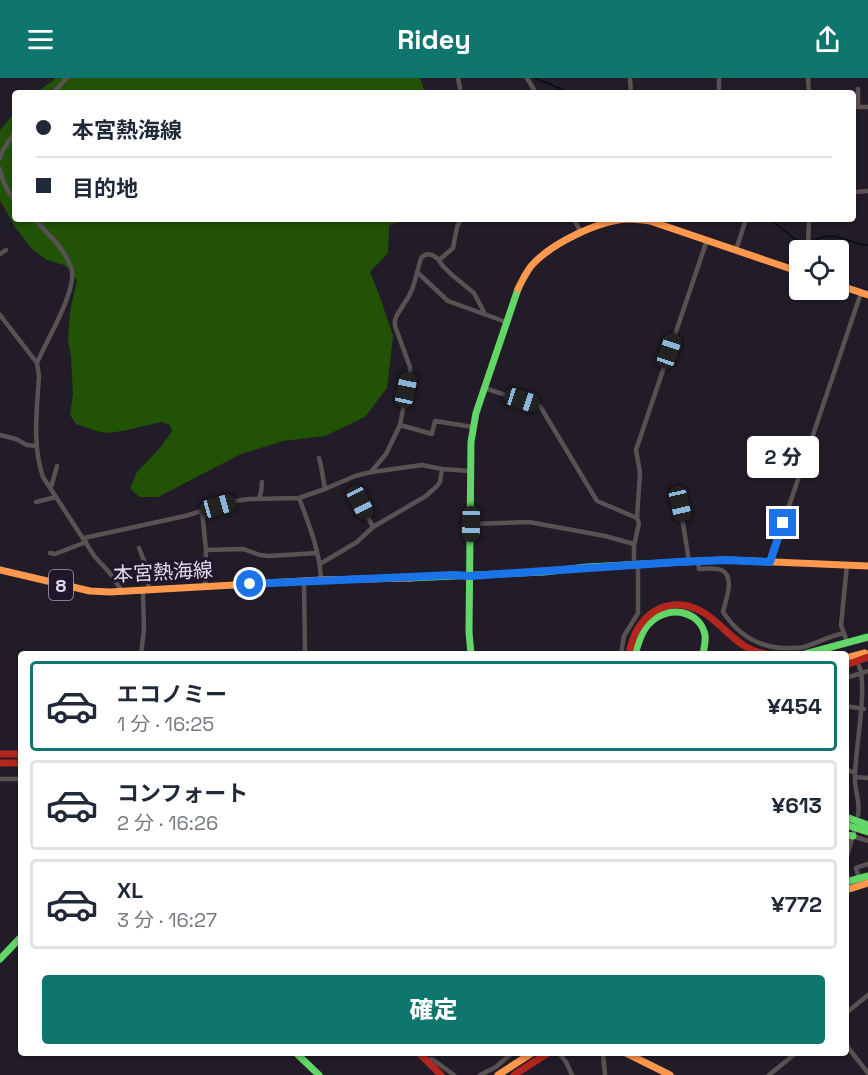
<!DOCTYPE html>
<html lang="ja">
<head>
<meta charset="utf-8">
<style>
  :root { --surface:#fff; --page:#f6f6f7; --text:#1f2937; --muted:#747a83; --line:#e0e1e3; --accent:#0f766e }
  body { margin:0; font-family:"Space Grotesk","Noto Sans JP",sans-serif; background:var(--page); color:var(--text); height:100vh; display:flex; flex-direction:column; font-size:22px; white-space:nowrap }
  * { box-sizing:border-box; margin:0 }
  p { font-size:20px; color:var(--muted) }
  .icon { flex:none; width:33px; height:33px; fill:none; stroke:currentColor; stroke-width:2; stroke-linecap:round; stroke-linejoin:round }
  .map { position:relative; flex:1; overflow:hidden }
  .side { position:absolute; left:18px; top:573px; width:831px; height:405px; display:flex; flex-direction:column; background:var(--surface); border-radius:6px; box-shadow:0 2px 4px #0004 }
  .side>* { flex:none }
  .hud { position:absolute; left:12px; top:12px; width:844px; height:132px; border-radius:6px; box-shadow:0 2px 4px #0004; display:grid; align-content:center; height:132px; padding:0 24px; background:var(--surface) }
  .buttons { position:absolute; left:789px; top:162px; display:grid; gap:12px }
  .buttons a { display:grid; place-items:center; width:60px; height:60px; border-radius:6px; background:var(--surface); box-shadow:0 2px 4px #0004; font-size:30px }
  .end { position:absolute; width:27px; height:27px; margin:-14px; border:8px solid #1a73e8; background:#fff; box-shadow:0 0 0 3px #fff }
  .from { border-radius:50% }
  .bubble { position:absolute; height:42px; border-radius:6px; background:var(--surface); box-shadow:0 2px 4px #0004; font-size:20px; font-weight:800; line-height:42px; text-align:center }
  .car { position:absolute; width:18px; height:36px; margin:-18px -9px; border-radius:8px; box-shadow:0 0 4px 2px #0007; background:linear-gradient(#222 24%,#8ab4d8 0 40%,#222 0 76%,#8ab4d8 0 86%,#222 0) }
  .hud b { display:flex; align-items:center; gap:21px; height:57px; font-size:22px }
  .hud b+b { border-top:2px solid var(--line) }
  .hud i { width:15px; height:15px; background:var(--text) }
  ul { padding:10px 0 0; list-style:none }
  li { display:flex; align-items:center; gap:18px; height:90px; margin:0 12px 9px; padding:0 12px; border:3px solid var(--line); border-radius:6px }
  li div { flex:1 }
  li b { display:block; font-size:22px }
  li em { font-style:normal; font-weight:800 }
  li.on { border-color:var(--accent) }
  li>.icon { width:54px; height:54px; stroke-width:1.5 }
  .button { display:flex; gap:12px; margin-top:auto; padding:12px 24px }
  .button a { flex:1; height:69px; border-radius:6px; background:var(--accent); color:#fff; font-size:24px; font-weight:800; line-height:69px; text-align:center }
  header { display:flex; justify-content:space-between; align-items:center; height:78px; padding:0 24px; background:var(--accent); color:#fff; font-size:27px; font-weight:800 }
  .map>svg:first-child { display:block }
  .forest { fill:#225205 }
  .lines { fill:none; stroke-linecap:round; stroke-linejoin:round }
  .stream { stroke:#040d15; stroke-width:1.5 }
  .street { stroke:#585253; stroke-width:4.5 }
  .fast { stroke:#63d668; stroke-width:7 }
  .slow { stroke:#ff974d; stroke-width:7 }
  .jam { stroke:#b3261e; stroke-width:7 }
  .route { stroke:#1a73e8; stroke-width:8 }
  .labels { text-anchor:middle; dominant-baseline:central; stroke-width:6; stroke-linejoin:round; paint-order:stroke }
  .shield { fill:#21172d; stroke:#a7a0b1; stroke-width:1.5 }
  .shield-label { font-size:18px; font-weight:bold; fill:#e0dae9 }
  .street-label { font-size:20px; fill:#e0dae9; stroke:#21172d }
</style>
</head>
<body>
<header><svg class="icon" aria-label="menu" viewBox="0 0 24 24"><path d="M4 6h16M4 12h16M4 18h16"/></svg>Ridey<svg class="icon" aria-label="share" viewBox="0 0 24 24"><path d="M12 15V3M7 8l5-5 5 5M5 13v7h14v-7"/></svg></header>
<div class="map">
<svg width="868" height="997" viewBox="0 0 868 997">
  <rect width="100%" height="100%" fill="#221c28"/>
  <path class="forest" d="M55 0H420L425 15H35L54 2Z
    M15 34V141H402L389 148 388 175 370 194 381 222 393 258 387 310 365 339 325 358 283 363 241 376 158 419H139L130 410 137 394 160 370 172 353 170 347 161 344 123 353 107 355 96 353 76 346 70 337 73 316 71 279 68 261 70 233 77 203 72 194 64 187 47 182 32 171 15 149 0 122V52Z"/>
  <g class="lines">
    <path class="stream" d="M535 0 571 15
      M770 141 796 162 806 164
      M811 163C818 161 823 158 830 158 843 158 855 167 868 167"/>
    <path class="street" d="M458 0 461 15
      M527 0 536 15
      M630 0 631 15
      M719 0V15
      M808 0 809 15
      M858 11V29
      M53 15 67 0
      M854 29H868
      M0 80 3 72 15 54
      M0 91C2 103 7 113 15 122
      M854 114 868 113
      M34 141C48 156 64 170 71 189 79 210 46 263 37 285
      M574 141 581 155
      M736 172 746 141
      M806 172 808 166 809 141
      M0 176 6 172
      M439 182 442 187 452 197 474 215 485 236
      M417 194 448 223 506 244
      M0 237 37 285 39 298C37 331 32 367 43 399L95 479 109 494 122 513
      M484 310 540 328 597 423 637 440
      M400 347 432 356 435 343 473 349
      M0 357 16 361 27 367 36 368
      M319 380 321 388 325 411
      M372 394 422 387 442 391 470 393
      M50 410 52 406 57 388
      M676 411C682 435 685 459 689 483
      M299 420C309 446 320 474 321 502
      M259 421 261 414 262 404
      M36 424 56 419
      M360 424 373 449
      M202 433 206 472 205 509
      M471 446 529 444 605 458 634 466
      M84 460 185 438 235 423 250 421 299 420 325 411 355 398 371 394 386 376 400 347 410 295V289L395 248V242L397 237 409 218 413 209 421 180C428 173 433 177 439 182L453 170 457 149 461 141
      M139 470 149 495 148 513
      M206 472 243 471 260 477 269 478 317 475
      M50 475 55 476 86 464
      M698 483 699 491C706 491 718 489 723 493 735 500 725 524 723 534 739 558 761 571 790 570 794 570 799 570 804 569 817 565 830 558 844 555
      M770 484 861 215
      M320 486 357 464 373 449 426 418 437 408 440 404 442 391
      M634 487V468L639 445 637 440 640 395 636 372 707 162
      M304 504 305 576
      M846 561 841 547 847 487
      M141 576 144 552 143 513
      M621 576 624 558 638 535V486
      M846 600 868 593
      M846 628 864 631
      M846 691 855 695
      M855 699 868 700
      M0 701H21
      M858 737C861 724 854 712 855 699 855 672 868 608 859 588
      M853 758 868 763
      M846 782 854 754
      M846 789 848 803
      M859 800 856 790 868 786
      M846 935 868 917
      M846 967 868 995
      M559 975 566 984 572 997
      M603 975 605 997
      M426 982 432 981 454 997
      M480 997 496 989 512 975
      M769 997 796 975"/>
    <path class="fast" d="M410 500 544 494 587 489 701 483
      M471 576 469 554 471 364 476 335 518 211
      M635 576C639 564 642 551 652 543 670 527 700 533 705 557 706 563 704 570 703 576
      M805 576 868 559
      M846 739 868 747
      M846 747 868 754
      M846 757 853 758
      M846 804 868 798
      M0 881 21 859
      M296 975 319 997"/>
    <path class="slow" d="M838 207 868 217
      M518 211C522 203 526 194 532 187 552 165 598 143 627 141 634 141 642 142 650 143L800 194
      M701 483 726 482 868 488
      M0 492 90 513 110 514 321 502 410 500
      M846 580 865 575
      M846 812 868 805
      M626 975 670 997
      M498 997 532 975"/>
    <path class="jam" d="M629 576C632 559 639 543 655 533 663 528 672 526 682 527 709 530 722 553 743 567 750 572 757 574 765 576
      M846 587 868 579
      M0 676H21
      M0 685H21
      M419 975 441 997
      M514 997 548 975"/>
  </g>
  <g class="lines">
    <path class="route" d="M250 506 454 497 470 498 678 484 726 482 770 484 783 445"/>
  </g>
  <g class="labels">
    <rect class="shield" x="49" y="492" width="24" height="30" rx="4.5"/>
    <g class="shield-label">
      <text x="61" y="507">8</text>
    </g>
    <g class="street-label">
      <text transform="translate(163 494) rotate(-3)">本宮熱海線</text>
    </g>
  </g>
</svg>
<div class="buttons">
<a><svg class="icon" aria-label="locate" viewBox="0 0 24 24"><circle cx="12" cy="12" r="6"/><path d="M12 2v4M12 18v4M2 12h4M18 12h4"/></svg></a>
</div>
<i class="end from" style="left:250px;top:506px"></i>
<i class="end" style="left:783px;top:445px"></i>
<div class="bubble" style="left:747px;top:358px;width:72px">2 分</div>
<i class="car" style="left:669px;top:273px;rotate:19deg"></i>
<i class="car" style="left:406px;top:312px;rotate:12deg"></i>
<i class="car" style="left:522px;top:322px;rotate:108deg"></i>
<i class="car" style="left:360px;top:424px;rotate:153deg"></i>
<i class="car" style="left:680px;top:426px;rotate:167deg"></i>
<i class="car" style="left:218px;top:428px;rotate:74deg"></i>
<i class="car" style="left:471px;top:446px;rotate:181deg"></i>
<div class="hud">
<b><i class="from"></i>本宮熱海線</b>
<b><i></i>目的地</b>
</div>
<section class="side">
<ul>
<li class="on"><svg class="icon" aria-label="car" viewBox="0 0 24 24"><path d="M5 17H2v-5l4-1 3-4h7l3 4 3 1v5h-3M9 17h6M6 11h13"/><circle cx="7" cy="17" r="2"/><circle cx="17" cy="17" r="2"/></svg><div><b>エコノミー</b><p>1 分 · 16:25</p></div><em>¥454</em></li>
<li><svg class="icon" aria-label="car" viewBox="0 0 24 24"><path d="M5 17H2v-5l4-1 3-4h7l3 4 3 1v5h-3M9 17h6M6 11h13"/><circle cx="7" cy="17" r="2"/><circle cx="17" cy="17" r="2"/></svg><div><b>コンフォート</b><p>2 分 · 16:26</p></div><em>¥613</em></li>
<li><svg class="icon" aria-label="car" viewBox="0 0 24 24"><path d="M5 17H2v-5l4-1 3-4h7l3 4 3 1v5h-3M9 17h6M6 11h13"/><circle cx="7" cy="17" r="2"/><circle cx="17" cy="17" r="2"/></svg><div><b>XL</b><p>3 分 · 16:27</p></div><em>¥772</em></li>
</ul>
<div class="button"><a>確定</a></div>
</section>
</div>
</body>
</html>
